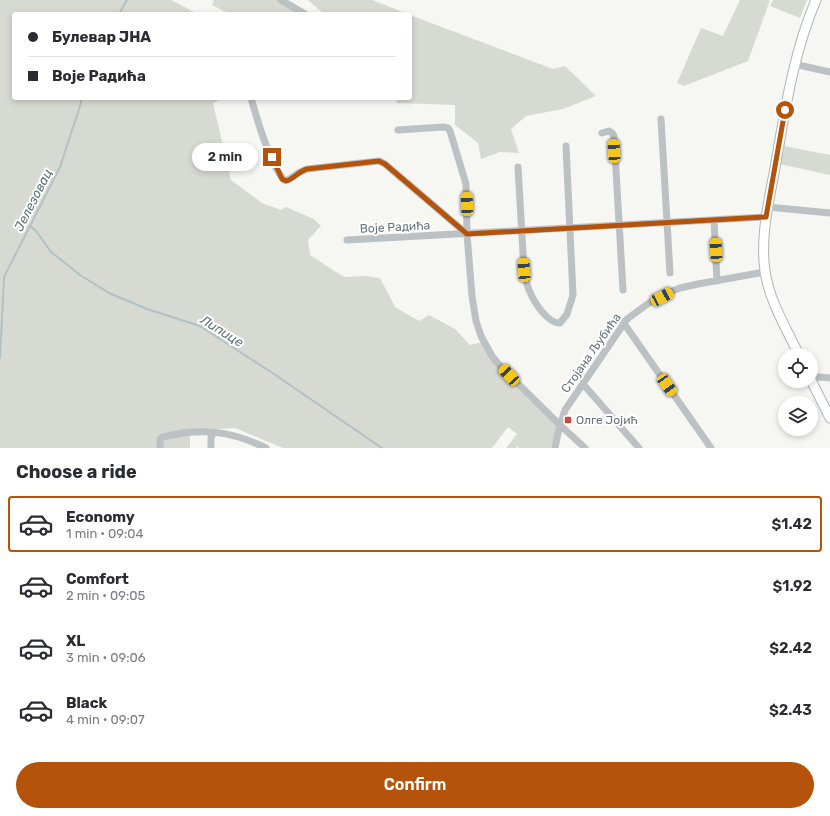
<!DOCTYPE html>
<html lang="en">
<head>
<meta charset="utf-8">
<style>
  :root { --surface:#fff; --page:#f7f7f7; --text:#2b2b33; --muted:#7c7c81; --line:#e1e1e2; --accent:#b45309 }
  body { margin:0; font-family:Rubik,sans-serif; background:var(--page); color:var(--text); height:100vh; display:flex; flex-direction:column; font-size:15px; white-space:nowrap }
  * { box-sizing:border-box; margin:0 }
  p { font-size:13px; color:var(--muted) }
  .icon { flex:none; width:22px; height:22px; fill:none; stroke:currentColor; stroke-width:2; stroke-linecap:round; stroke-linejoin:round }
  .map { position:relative; height:448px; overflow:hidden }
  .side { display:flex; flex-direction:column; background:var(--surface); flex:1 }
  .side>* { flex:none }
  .banner { position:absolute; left:12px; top:12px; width:400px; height:88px; border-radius:4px; box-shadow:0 2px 6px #0003; display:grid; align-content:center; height:88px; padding:0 16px; background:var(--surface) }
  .fabs { position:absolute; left:778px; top:348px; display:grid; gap:8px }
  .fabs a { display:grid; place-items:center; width:40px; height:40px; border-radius:50%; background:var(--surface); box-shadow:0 2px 6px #0003; font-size:20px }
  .end { position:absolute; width:18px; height:18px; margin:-9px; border:5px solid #b45309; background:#fff; box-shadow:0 0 0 2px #fff }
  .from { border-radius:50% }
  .bubble { position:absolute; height:28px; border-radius:14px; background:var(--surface); box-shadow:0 2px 6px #0003; font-size:13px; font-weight:600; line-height:28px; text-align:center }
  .car { position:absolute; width:12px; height:24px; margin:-12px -6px; border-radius:5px; box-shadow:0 0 3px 1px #0007; background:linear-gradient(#f5c518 24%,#345 0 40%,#f5c518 0 76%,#345 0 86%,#f5c518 0) }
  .banner b { display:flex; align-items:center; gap:14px; height:38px; font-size:15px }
  .banner b+b { border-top:1px solid var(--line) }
  .banner i { width:10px; height:10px; background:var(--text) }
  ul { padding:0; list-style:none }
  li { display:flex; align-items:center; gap:12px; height:56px; margin:0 8px 6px; padding:0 8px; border:2px solid transparent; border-radius:4px }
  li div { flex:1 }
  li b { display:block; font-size:15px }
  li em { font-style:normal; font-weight:600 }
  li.active { border-color:var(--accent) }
  li>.icon { width:36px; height:36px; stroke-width:1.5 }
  h2 { padding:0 16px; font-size:18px; line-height:48px }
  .button { display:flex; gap:8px; margin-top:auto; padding:8px 16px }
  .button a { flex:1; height:46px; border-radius:24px; background:var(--accent); color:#fff; font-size:16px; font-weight:600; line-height:46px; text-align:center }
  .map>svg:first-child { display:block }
  .green { fill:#d7dad3 }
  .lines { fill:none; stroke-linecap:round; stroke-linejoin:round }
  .stream { stroke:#b3c1c2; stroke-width:2 }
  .major-casing { stroke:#b0b5b7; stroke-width:11 }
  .minor { stroke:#bcc1c3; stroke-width:7 }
  .major { stroke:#fff; stroke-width:9 }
  .route { stroke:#b45309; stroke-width:5 }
  .poi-dot { fill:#cd453c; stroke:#fff; stroke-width:1.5 }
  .labels { text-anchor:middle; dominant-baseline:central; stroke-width:4; stroke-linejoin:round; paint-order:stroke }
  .street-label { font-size:12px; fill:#65757b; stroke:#fff }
  .poi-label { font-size:12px; fill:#65757b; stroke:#fff; text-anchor:start }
  .water-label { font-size:13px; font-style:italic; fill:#607476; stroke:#fff }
</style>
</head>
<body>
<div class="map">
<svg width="830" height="448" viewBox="0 0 830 448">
  <rect width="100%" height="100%" fill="#f6f6f3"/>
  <path class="green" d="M0 0H171L198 14H14V98H225L213 103 231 180 262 203 281 210 286 207 314 219 321 226 308 240 310 255 344 277 365 276 380 278 395 307 419 321 429 315 455 329 470 345 482 342 560 425 555 448H519L517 446 516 448H506L517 434 508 427 492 448H283L235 428 190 431V448H0Z
    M214 0H282L304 14H230L212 5Z
    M308 0H372L408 14H324Z
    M740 0H770L748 61 684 86 677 83 701 28 723 36Z
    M773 0H807L800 18 770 6Z
    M410 15 553 69 565 66 596 96 563 109 526 116 511 129 519 153 500 152 481 159 478 143 455 125V105L397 103 396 98H410Z
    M784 146 830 155V175L780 164Z"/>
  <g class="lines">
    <path class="stream" d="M119 14 127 0
      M30 226 36 231 51 252 80 275 109 293 147 309 200 326 274 374 382 448
      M0 358 4 277 60 167 81 103V98"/>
    <defs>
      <path id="major" d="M799 355C786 328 769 300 765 271 760 237 769 201 775 168 785 111 793 54 816 0
        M811 380 830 418"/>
    </defs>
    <use href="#major" class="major-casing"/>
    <path class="minor" d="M281 0 305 14
      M794 64 830 72
      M251 98C257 119 270 165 284 180H288L298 173 307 169 379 161 385 164 467 234
      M661 119 670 273
      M398 130 443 127 448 128 450 131 466 184 467 234 472 296 476 321 481 336 492 356 501 367 560 425 585 448
      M602 133 609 131 612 133 614 136 623 290
      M518 167 524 270C526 277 526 285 530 292 534 302 548 324 560 323L567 314 573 295 566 146
      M768 207 830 213
      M714 220 717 281
      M347 240 766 217
      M623 322 711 448
      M811 379 819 377 830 378
      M583 384 639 448
      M160 448V439L163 437C202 427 231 431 266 448
      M211 448V437L214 433
      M555 448 558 433 565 410 627 319 649 303 670 292 680 288 698 284 765 272"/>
    <use href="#major" class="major"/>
  </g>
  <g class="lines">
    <path class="route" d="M272 157 282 179 286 181C294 179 299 171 307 169L379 161 385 164 467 234 766 217 785 110"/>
  </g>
  <rect class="poi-dot" x="564" y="416" width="8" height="8" rx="2"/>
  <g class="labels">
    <g class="street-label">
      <text transform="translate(395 227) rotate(-3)">Воје Радића</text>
      <text transform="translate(591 353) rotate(-55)">Стојана Љубића</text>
    </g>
    <g class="poi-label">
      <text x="576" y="420">Олге Јојић</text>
    </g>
    <g class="water-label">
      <text transform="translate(33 200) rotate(-63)">Јелезовац</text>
      <text transform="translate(222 331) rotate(32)">Липице</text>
    </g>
  </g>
</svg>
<div class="fabs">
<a><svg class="icon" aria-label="locate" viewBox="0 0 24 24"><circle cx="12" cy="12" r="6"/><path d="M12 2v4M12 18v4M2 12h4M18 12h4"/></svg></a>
<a><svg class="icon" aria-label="layers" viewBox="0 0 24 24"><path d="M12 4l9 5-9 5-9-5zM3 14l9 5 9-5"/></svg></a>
</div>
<i class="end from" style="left:785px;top:110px"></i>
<i class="end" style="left:272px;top:157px"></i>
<div class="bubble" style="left:192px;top:143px;width:66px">2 min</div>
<i class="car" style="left:614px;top:151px;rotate:357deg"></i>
<i class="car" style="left:467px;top:204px;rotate:358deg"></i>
<i class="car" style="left:716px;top:250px;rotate:357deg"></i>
<i class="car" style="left:524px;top:270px;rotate:356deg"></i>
<i class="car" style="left:662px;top:297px;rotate:62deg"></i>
<i class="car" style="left:509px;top:375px;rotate:317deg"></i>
<i class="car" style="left:667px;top:385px;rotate:145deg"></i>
<div class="banner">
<b><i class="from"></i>Булевар ЈНА</b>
<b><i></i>Воје Радића</b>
</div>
</div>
<section class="side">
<h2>Choose a ride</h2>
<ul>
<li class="active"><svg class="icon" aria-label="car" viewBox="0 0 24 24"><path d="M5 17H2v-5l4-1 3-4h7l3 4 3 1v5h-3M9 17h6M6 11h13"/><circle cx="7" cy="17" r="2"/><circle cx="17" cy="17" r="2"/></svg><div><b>Economy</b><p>1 min · 09:04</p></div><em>$1.42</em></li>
<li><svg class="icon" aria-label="car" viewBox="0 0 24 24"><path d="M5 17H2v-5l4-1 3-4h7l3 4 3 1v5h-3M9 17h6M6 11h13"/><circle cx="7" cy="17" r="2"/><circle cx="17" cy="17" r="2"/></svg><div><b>Comfort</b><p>2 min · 09:05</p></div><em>$1.92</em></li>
<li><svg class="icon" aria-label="car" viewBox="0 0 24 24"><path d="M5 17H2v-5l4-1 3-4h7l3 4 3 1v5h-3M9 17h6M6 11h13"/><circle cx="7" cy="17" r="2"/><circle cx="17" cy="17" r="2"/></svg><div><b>XL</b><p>3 min · 09:06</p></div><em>$2.42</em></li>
<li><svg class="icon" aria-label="car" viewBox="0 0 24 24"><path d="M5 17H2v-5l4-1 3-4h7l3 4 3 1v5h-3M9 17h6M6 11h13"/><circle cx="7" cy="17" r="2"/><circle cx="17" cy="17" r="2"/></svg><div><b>Black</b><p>4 min · 09:07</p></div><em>$2.43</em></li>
</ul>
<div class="button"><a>Confirm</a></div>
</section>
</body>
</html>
